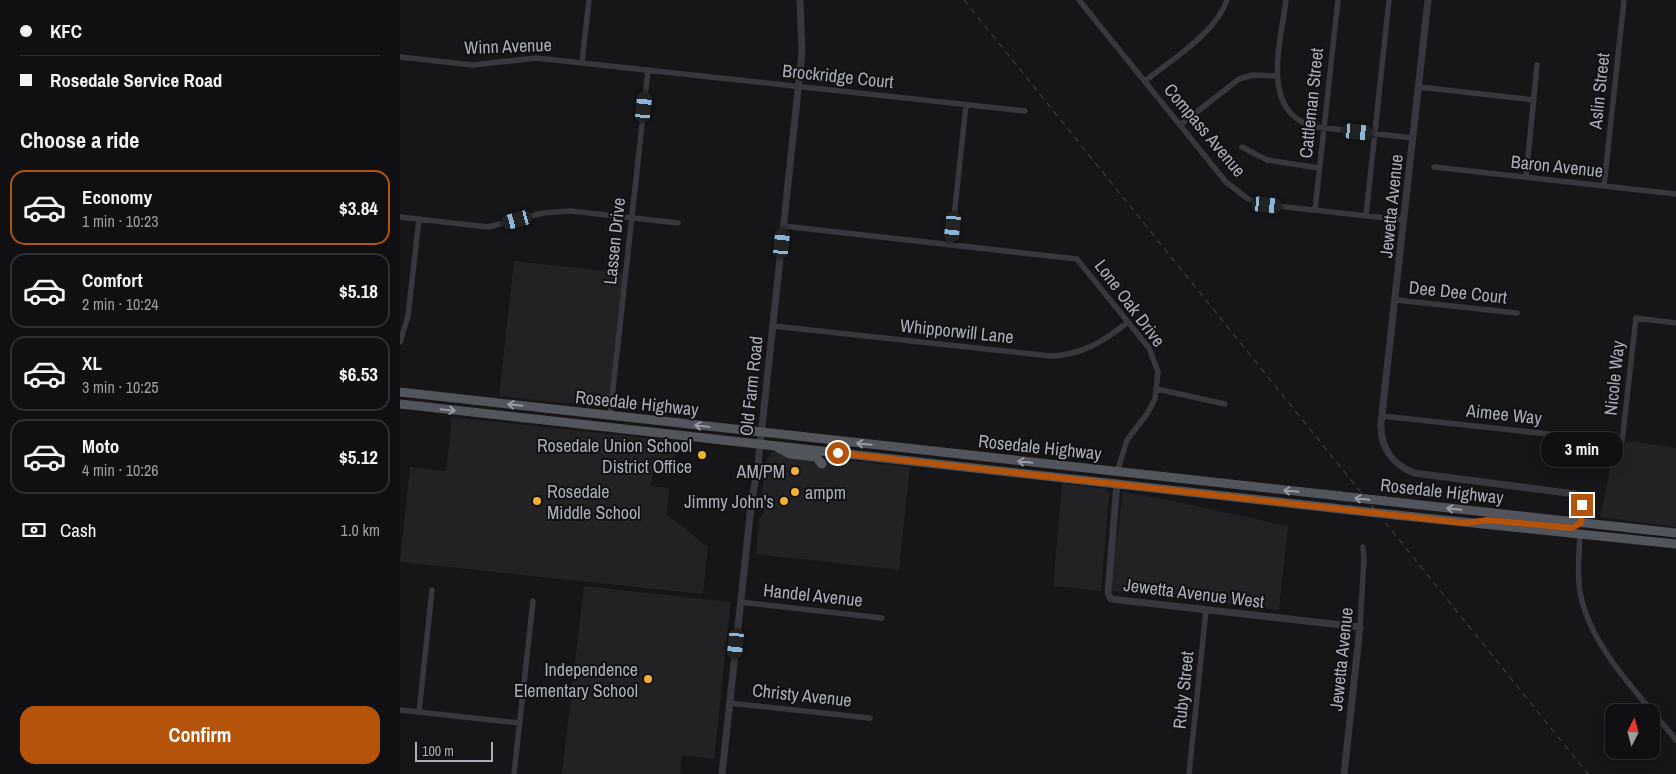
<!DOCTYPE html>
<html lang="en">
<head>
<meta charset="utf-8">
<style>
  :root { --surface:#101012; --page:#1e1e20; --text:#f1f3f6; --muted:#9c9d9f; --line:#303032; --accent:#b45309 }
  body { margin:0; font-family:"Archivo Narrow",sans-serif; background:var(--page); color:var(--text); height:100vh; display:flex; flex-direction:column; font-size:19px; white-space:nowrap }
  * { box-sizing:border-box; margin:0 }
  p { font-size:16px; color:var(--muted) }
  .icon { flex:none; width:28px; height:28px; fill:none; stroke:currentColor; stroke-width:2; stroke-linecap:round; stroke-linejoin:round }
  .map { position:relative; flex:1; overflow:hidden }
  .details { display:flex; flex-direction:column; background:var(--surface); width:400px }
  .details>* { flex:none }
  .banner { display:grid; align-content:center; height:110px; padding:0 20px; background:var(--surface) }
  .needle { width:32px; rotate:6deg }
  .fabs { position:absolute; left:1205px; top:704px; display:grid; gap:10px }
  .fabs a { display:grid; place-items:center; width:55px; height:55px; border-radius:10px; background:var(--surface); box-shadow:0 2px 12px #0003,0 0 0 1px var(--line); font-size:25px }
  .scale { position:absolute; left:15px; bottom:12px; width:78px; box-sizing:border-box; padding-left:5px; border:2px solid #a8adb8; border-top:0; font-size:14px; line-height:18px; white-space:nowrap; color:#a8adb8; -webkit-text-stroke:4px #111113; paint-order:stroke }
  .end { position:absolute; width:22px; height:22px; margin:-11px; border:6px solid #b45309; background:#fff; box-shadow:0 0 0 2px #fff }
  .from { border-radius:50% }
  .bubble { position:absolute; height:35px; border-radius:15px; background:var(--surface); box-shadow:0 2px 12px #0003,0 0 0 1px var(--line); font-size:16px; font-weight:800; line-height:35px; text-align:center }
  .car { position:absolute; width:15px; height:30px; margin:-15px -8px; border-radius:6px; box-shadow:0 0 4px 1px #0007; background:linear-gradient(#222 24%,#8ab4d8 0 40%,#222 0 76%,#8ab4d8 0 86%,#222 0) }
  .banner b { display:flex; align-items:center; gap:18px; height:48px; font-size:19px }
  .banner b+b { border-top:1px solid var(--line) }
  .banner i { width:12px; height:12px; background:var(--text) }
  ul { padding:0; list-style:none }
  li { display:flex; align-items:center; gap:15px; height:75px; margin:0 10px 8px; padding:0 10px; border:2px solid var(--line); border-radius:15px }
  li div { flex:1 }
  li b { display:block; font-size:19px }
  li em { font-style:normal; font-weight:800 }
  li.current { border-color:var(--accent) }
  li>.icon { width:45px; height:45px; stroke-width:1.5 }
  h2 { padding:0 20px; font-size:22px; line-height:60px }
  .pay { display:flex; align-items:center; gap:12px; height:55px; padding:0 20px; font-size:19px }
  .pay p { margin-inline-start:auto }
  .cta { display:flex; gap:10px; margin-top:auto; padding:10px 20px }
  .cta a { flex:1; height:58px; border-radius:15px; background:var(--accent); color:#fff; font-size:20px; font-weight:800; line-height:58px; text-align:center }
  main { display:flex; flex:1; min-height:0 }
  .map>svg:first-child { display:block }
  .built { fill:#222225 }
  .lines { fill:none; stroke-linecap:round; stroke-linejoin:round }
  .minor { stroke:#37383d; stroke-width:5.5 }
  .tertiary { stroke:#37383d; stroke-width:7 }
  .primary { stroke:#53555c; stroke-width:9 }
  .rail { stroke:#4a4c52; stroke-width:1; stroke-dasharray:6 5; stroke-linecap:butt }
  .primary-bridge { stroke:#53555c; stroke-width:9 }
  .oneway { stroke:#979ba6 }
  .route { stroke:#b45309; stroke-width:6 }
  .poi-dot { fill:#f2b134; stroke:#111113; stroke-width:2 }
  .labels { text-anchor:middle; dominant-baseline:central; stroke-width:4; stroke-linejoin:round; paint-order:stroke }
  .street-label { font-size:18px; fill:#a8adb8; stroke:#111113 }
  .poi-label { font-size:18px; fill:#a8adb8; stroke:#111113; text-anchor:end }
</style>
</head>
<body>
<main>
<section class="details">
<div class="banner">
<b><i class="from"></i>KFC</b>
<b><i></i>Rosedale Service Road</b>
</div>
<h2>Choose a ride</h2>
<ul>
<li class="current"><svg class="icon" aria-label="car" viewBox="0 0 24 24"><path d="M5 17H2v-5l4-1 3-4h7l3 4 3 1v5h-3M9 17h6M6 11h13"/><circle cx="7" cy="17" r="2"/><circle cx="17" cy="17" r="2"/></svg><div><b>Economy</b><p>1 min · 10:23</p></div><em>$3.84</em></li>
<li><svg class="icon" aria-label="car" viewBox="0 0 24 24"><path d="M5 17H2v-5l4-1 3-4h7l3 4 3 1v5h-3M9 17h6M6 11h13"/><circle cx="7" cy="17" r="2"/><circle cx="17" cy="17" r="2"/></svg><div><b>Comfort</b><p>2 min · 10:24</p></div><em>$5.18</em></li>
<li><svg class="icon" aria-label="car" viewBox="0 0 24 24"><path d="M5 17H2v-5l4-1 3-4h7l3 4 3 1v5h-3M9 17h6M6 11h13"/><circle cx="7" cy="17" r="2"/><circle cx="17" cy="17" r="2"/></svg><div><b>XL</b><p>3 min · 10:25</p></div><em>$6.53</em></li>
<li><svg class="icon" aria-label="car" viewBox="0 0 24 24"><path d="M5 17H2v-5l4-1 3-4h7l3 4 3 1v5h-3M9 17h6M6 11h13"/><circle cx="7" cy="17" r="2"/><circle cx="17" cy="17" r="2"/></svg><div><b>Moto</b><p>4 min · 10:26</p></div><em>$5.12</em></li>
</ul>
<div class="pay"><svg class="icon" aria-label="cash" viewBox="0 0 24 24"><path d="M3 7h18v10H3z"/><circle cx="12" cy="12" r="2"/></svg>Cash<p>1.0 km</p></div>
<div class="cta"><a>Confirm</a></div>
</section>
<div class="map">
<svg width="1276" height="774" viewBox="0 0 1276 774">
  <rect width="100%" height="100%" fill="#161618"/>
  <path class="built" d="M114 261 225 273 210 408 99 396Z
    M52 417 276 441 274 465 261 471H253L251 486 269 488 267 515 308 547 303 594 0 562 10 467 46 471Z
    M1229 441 1276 448V527L1200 517 1214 450Z
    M373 452 390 458 413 460 425 458 510 467 499 570 356 554 359 518 364 513V504L361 498 367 458Z
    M662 483 706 489 709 494 701 591 653 586Z
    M723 492 759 498 888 526 879 610 710 591Z
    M184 586 331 602 314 759 282 755 280 774H162Z"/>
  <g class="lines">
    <path class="minor" d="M679 0 826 182 848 199 867 205 1004 220
      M886 0C881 42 858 115 917 127L1013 138
      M0 57 73 65 136 58 625 111
      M182 62 189 0
      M745 81C771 60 816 33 827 0
      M1019 87 1134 100
      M780 125 839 79 853 75 877 76
      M842 147 867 160 919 168
      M1034 167 1276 194
      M1126 177 1137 65
      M1204 186 1224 0
      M915 210 938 0
      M966 216 989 0
      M0 217 88 227 143 213 171 211 278 223
      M383 226 677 259 749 348 758 372 755 399 747 414 727 440 717 472
      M551 245 566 105
      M996 300 1117 313
      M373 326 651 356C683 355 704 341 728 322
      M0 342 8 316 19 219
      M757 389 825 404
      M210 416 248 70
      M982 416 1222 442 1236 318 1276 323
      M1180 534C1179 554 1177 573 1180 592 1190 648 1241 696 1276 740
      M340 602 482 618
      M960 627 964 559 963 547
      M329 703 470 718
      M0 710 119 723
      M19 712 32 590
      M114 774 133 601
      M789 774 806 610"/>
    <path class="tertiary" d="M1028 0 981 423C980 447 992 464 1014 473L1175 494 1182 502 1181 523
      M717 483 708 593 711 599 960 627 944 774
      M322 774 351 507 358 464 402 53 400 0"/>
    <path class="primary" d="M0 392 940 496
      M0 404 950 510
      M378 448 390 454 416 457 422 464
      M985 501 1276 533
      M996 515 1276 544"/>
    <path class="rail" d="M564 0 1188 774"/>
    <path class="primary-bridge" d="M940 496 985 501
      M950 510 996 515"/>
  </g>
  <defs><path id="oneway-shaft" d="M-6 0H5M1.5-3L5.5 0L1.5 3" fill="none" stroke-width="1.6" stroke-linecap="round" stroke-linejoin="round" transform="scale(1.25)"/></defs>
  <g class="oneway">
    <use href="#oneway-shaft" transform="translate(115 405) rotate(-174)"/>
    <use href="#oneway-shaft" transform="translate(48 410) rotate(6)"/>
    <use href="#oneway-shaft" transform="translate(302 426) rotate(-173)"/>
    <use href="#oneway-shaft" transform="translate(464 444) rotate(-174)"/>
    <use href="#oneway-shaft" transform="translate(625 462) rotate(-174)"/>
    <use href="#oneway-shaft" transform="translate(891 491) rotate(-174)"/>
    <use href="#oneway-shaft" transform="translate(962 499) rotate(-174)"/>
    <use href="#oneway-shaft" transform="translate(1054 509) rotate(-174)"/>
  </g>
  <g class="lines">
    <path class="route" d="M438 453 1065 523 1088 520 1172 528 1181 523 1182 505"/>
  </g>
  <g class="poi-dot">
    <circle cx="302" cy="455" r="5"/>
    <circle cx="395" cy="471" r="5"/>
    <circle cx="395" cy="492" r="5"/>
    <circle cx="137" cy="501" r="5"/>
    <circle cx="384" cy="501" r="5"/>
    <circle cx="248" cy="679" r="5"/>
  </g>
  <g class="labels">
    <g class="street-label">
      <text transform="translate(108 46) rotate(-2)">Winn Avenue</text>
      <text transform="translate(438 76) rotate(6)">Brockridge Court</text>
      <text transform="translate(1199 91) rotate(-84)">Aslin Street</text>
      <text transform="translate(911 103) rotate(-84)">Cattleman Street</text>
      <text transform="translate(805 130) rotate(50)">Compass Avenue</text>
      <text transform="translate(1157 166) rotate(6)">Baron Avenue</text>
      <text transform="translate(991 206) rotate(-84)">Jewetta Avenue</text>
      <text transform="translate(214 241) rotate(-84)">Lassen Drive</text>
      <text transform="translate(1058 292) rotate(6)">Dee Dee Court</text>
      <text transform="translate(730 303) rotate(53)">Lone Oak Drive</text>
      <text transform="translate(557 331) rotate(6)">Whipporwill Lane</text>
      <text transform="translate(1214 378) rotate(-84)">Nicole Way</text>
      <text transform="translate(351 386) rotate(-84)">Old Farm Road</text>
      <text transform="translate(237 403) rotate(6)">Rosedale Highway</text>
      <text transform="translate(1104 414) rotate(6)">Aimee Way</text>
      <text transform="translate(640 447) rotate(6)">Rosedale Highway</text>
      <text transform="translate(1042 491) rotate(6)">Rosedale Highway</text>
      <text transform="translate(794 593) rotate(7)">Jewetta Avenue West</text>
      <text transform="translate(413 595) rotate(6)">Handel Avenue</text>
      <text transform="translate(941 659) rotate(-84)">Jewetta Avenue</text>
      <text transform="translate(783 690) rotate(-84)">Ruby Street</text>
      <text transform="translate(402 695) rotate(6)">Christy Avenue</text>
    </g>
    <g class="poi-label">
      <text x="292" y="445">Rosedale Union School<tspan x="292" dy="21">District Office</tspan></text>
      <text x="385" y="471">AM/PM</text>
      <text x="147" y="491" text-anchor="start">Rosedale<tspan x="147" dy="21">Middle School</tspan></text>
      <text x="405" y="492" text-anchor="start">ampm</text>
      <text x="374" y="501">Jimmy John's</text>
      <text x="238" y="669">Independence<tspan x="238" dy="21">Elementary School</tspan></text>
    </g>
  </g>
</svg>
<div class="fabs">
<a><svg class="needle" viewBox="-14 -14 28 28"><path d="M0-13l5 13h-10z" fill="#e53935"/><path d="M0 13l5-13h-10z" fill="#9c9d9f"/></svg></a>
</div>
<div class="scale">100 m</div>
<i class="end from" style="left:438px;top:453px"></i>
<i class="end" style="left:1182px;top:505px"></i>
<div class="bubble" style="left:1141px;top:432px;width:82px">3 min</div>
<i class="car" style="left:244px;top:107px;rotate:6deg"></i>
<i class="car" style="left:958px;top:132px;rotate:96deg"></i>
<i class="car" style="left:867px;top:205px;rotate:96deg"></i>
<i class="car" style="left:117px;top:220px;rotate:255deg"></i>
<i class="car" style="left:553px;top:227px;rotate:186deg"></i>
<i class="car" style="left:382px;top:243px;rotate:6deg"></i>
<i class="car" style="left:336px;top:644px;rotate:186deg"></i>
</div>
</main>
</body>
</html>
